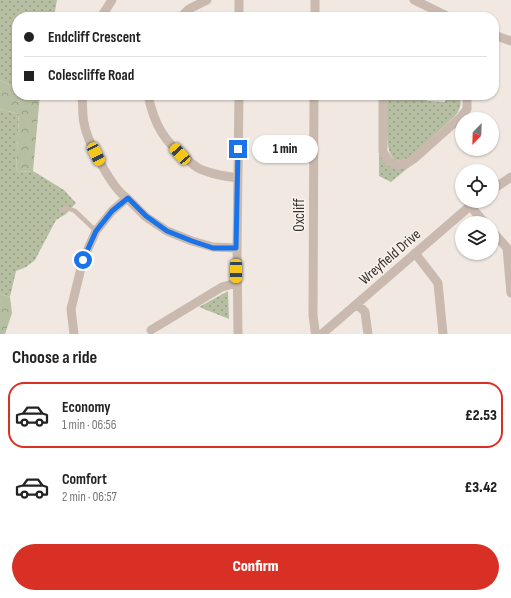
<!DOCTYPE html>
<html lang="en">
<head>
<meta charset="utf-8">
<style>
  :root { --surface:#fff; --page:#f6f6f6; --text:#222; --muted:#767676; --line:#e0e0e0; --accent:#d93025 }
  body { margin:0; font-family:"Sofia Sans Condensed",sans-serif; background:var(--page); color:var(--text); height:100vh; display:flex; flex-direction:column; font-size:15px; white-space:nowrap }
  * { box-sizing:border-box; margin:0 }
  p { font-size:13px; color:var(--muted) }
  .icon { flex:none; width:22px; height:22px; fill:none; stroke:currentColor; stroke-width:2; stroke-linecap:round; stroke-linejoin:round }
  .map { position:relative; height:334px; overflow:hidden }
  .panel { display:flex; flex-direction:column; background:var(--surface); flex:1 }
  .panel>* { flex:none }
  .top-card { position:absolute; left:12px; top:12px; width:487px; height:88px; border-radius:16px; box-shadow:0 1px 3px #0004; display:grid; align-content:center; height:88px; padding:0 12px; background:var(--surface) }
  .needle { width:26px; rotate:203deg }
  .controls { position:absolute; left:455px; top:112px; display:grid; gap:8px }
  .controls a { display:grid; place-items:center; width:44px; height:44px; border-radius:50%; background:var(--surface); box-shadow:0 1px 3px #0004; font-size:20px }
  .end { position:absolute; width:18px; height:18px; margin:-9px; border:5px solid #1a73e8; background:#fff; box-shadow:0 0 0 2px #fff }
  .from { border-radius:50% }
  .bubble { position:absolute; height:28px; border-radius:14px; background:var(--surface); box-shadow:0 1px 3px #0004; font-size:13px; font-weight:800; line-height:28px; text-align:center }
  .car { position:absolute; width:12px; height:24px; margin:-12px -6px; border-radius:5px; box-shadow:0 0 3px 1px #0007; background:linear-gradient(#f5c518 24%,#345 0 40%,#f5c518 0 76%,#345 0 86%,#f5c518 0) }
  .top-card b { display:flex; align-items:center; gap:14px; height:38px; font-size:15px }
  .top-card b+b { border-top:1px solid var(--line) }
  .top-card i { width:10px; height:10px; background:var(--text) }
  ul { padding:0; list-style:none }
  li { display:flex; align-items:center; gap:12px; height:66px; margin:0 8px 6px; padding:0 4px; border:2px solid transparent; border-radius:16px }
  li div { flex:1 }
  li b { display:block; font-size:15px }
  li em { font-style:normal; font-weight:800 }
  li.on { border-color:var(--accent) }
  li>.icon { width:36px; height:36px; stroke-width:1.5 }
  h2 { padding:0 12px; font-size:18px; line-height:48px }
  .button { display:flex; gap:8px; margin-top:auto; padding:8px 12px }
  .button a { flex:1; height:46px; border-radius:24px; background:var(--accent); color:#fff; font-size:16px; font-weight:800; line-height:46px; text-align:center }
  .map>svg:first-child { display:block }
  .grass { fill:url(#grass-dots) }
  .forest { fill:url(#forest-crowns) }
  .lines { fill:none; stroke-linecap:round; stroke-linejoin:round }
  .service { stroke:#c9b9ae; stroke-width:4.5 }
  .minor { stroke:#c9b9ae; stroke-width:9 }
  .route { stroke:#1a73e8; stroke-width:5 }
  .labels { text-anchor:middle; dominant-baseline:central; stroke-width:3; stroke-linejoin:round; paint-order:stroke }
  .street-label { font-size:15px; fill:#382f2b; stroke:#f9f3ed }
</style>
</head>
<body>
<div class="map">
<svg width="511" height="334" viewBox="0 0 511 334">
  <defs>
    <pattern id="grass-dots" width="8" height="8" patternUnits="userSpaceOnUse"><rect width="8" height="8" fill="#b6bfa2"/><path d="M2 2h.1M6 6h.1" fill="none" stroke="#959c84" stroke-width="1.8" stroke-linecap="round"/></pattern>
    <pattern id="forest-crowns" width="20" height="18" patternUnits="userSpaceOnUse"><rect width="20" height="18" fill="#b6bfa2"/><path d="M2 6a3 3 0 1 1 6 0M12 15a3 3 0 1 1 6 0" fill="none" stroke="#959c84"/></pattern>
  </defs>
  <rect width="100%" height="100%" fill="#f1e9e1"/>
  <path class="grass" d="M0 0H57L54 17H17V89L0 80Z
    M320 95H376V98H320Z
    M390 95H427V101L445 102 446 95C449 95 453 94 456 95 464 99 460 110 456 115L414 154C387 174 387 143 387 125 387 116 387 108 387 99Z
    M0 109 19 114 16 172 33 171 64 190 76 203 66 214 56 220 35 260 26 267 16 271 10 297 0 294Z
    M379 151 409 167 391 182 379 176Z
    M228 291 229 319 199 307Z"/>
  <path class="forest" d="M0 80 17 89V95H40L33 171 16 172 19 114 0 109Z
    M0 294 10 297 12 313 5 334H0Z"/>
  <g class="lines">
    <path class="service" d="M61 210 67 208 75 211 96 231"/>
    <path class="minor" d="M239 0V17
      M414 0 449 17
      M101 17 112 0
      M181 17 189 9 207 0
      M315 17V0
      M494 35 511 41
      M82 95C83 104 82 114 84 123 87 141 112 189 127 198L146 217 167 231 192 241 213 247 237 248
      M148 95C154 124 164 142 188 160 191 163 195 166 198 168 210 174 224 176 238 178
      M314 95 313 315 315 331 316 334
      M383 95V152L389 161 397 165 406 164 415 158 461 117 467 109V99L464 95
      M492 190 511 177
      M470 206 485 223
      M492 231 507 248 511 293
      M415 253 438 283 443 334
      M357 304 365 312 368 334
      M151 330 222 287 236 283
      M74 334 71 309 83 260 96 231 112 211 127 198
      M238 334 237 248 239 95
      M322 334 470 206 477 201"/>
  </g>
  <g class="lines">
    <path class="route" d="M83 260 96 231 112 211 128 198 146 216 167 231 192 241 213 248H236L238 149"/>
  </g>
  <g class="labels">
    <g class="street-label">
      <text transform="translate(299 215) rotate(-90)">Oxcliff</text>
      <text transform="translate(390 257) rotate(-41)">Wreyfield Drive</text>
    </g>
  </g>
</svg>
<div class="controls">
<a><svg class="needle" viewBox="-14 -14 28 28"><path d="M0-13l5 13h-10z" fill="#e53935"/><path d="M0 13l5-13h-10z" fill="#767676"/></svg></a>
<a><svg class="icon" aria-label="locate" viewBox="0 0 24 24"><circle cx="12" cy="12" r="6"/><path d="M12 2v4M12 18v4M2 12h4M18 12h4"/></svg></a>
<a><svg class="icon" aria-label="layers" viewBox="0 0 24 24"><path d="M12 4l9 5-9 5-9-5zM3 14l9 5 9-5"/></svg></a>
</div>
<i class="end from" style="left:83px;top:260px"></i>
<i class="end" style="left:238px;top:149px"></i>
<div class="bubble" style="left:252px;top:135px;width:66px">1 min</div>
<i class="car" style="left:96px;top:154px;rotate:153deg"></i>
<i class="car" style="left:180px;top:154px;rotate:318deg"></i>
<i class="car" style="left:236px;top:271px;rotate:180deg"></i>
<div class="top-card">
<b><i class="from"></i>Endcliff Crescent</b>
<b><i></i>Colescliffe Road</b>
</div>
</div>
<section class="panel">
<h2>Choose a ride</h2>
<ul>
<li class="on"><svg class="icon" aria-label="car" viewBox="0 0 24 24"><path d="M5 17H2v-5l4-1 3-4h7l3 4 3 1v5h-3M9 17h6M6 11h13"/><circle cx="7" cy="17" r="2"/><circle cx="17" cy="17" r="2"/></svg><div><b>Economy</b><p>1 min · 06:56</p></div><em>£2.53</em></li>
<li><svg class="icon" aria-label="car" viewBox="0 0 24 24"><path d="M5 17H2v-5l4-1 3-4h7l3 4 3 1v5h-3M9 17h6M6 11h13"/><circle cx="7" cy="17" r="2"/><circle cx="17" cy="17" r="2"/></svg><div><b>Comfort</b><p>2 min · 06:57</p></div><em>£3.42</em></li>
</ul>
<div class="button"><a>Confirm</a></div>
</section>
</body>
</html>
